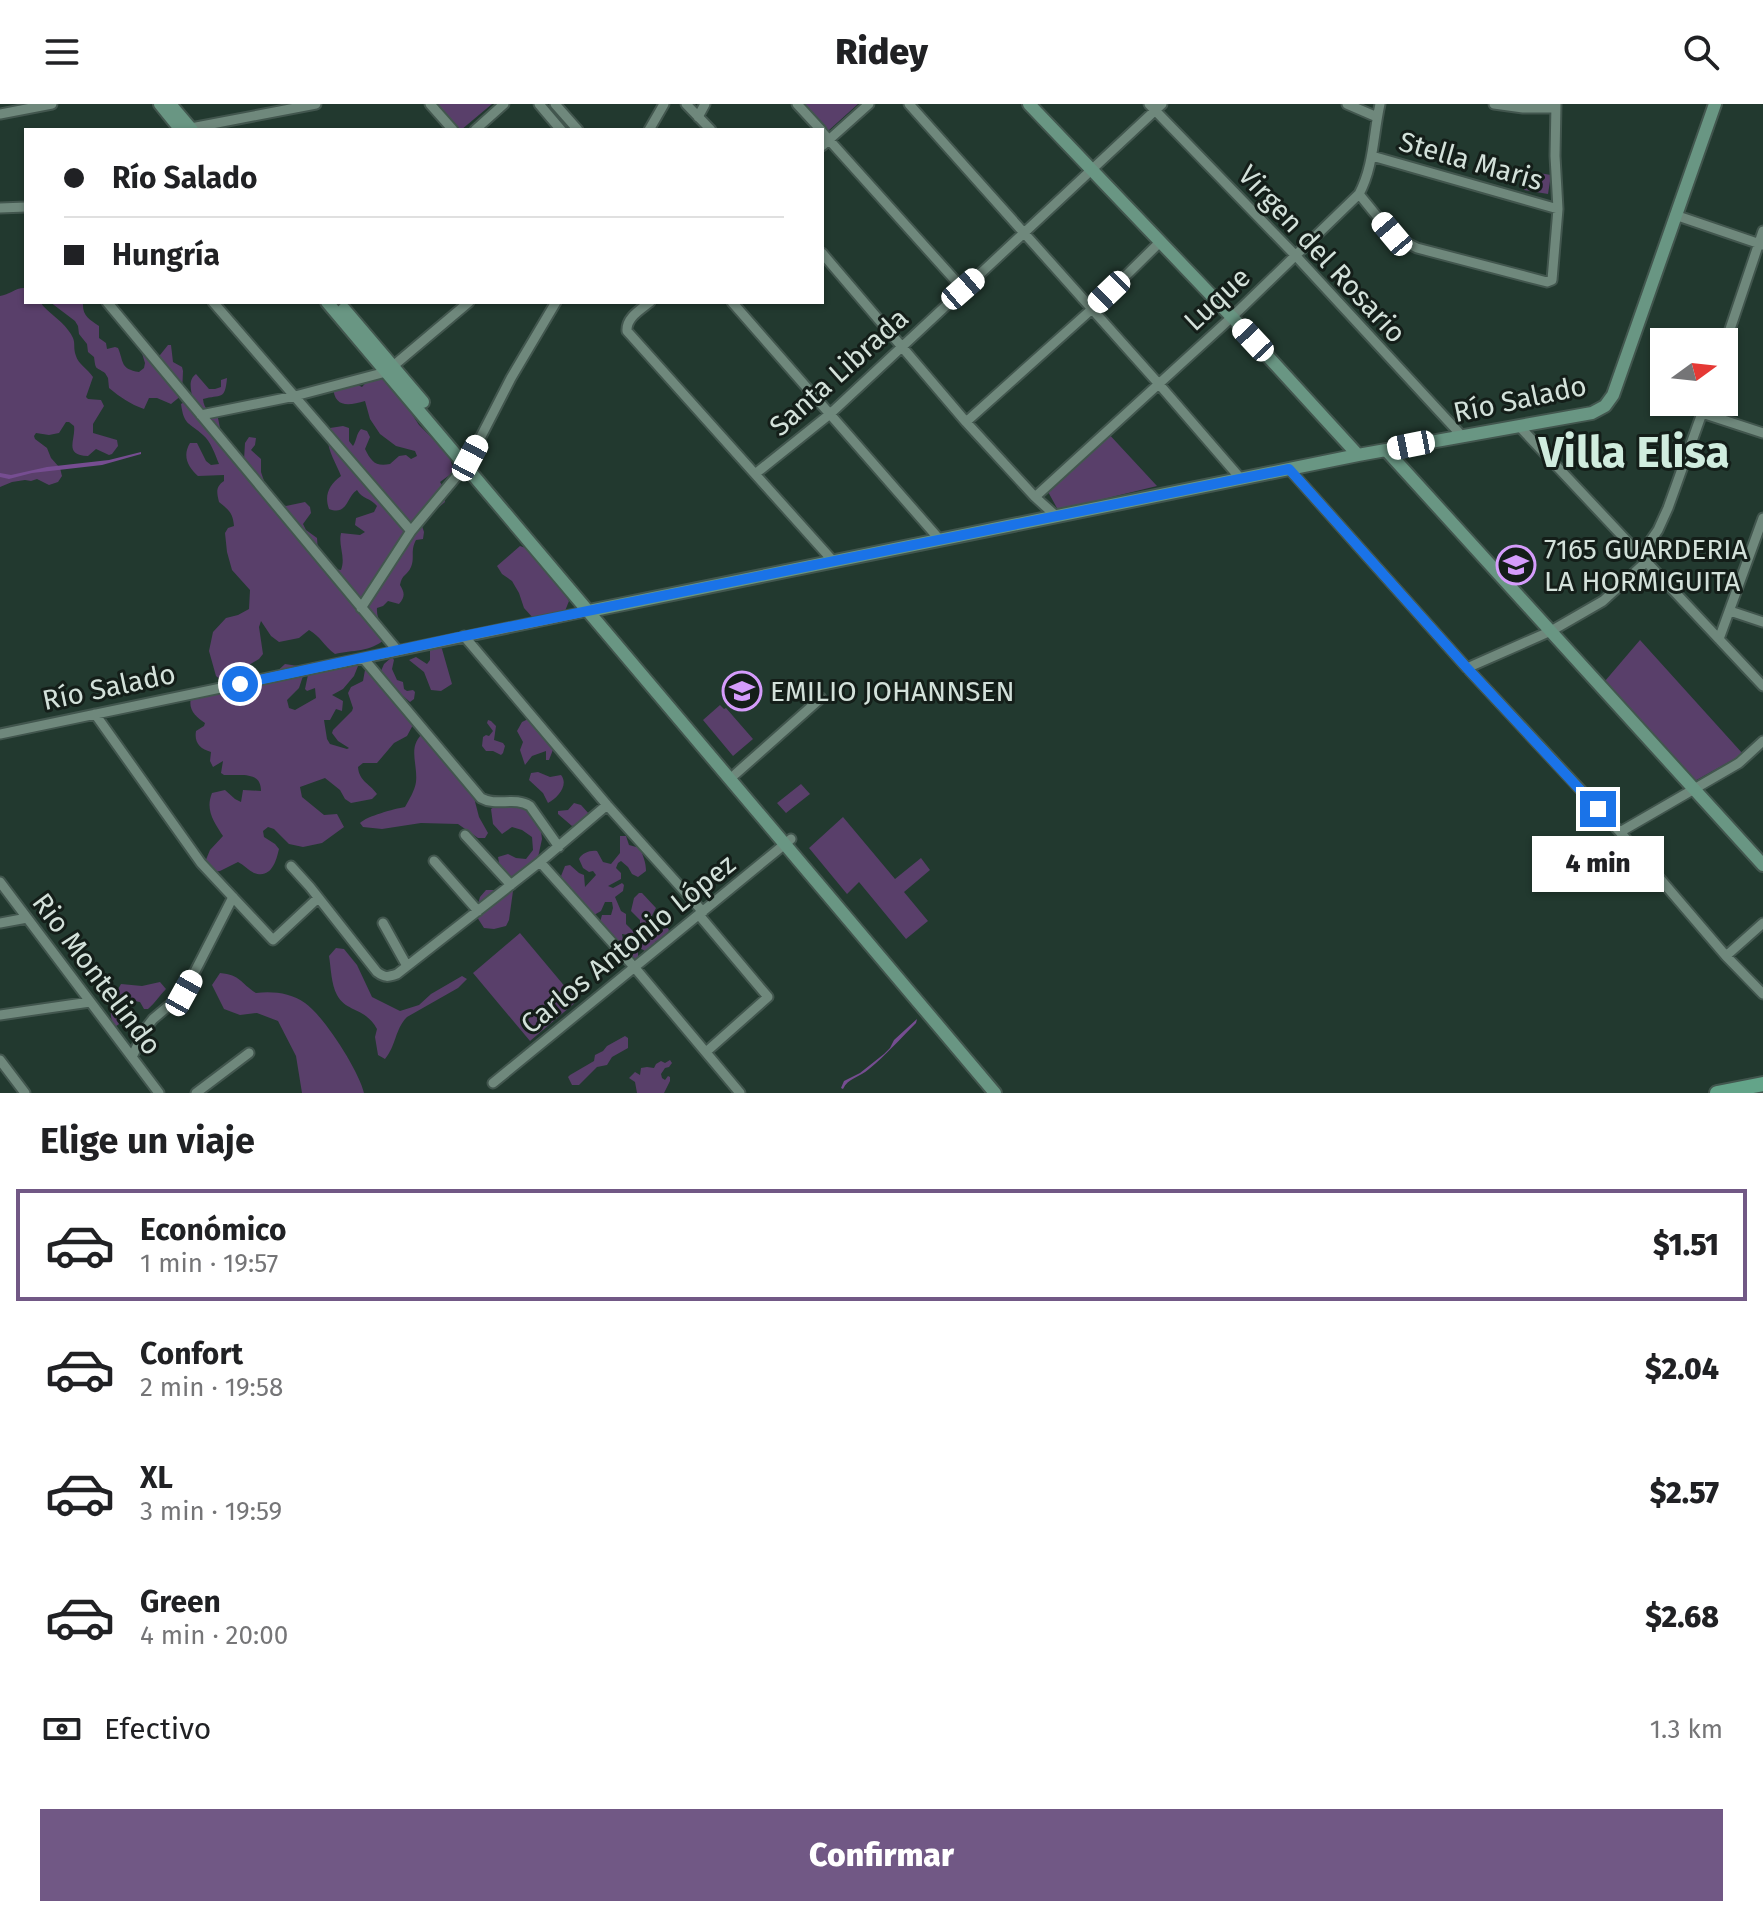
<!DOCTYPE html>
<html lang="es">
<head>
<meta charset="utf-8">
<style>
  :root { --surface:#fff; --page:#f6f6f6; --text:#202124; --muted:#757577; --line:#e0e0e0; --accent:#715885 }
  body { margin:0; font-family:"Fira Sans",sans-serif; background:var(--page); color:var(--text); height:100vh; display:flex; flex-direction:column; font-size:30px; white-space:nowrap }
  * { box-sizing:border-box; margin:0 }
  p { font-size:26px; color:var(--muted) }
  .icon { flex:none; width:44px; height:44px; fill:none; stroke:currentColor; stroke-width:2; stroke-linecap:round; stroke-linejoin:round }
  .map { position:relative; height:989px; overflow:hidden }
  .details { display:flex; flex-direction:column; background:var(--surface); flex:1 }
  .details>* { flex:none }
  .banner { position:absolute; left:24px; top:24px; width:800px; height:176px; border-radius:0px; box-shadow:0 2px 6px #0004; display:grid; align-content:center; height:176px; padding:0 40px; background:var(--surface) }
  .needle { width:52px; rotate:75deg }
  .fabs { position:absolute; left:1650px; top:224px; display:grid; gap:16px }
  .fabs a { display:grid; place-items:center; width:88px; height:88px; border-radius:0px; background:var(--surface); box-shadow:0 2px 6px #0004; font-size:40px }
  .end { position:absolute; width:36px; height:36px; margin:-18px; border:10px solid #1a73e8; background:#fff; box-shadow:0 0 0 4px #fff }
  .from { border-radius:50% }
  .bubble { position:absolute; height:56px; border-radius:0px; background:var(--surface); box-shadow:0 2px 6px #0004; font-size:26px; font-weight:800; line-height:56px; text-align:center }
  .car { position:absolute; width:24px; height:48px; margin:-24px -12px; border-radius:10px; box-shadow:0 0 6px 2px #0007; background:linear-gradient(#fff 24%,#345 0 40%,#fff 0 76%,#345 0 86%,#fff 0) }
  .banner b { display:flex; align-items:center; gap:28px; height:76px; font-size:30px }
  .banner b+b { border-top:2px solid var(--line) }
  .banner i { width:20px; height:20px; background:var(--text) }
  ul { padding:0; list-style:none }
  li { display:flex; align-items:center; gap:24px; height:112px; margin:0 16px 12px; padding:0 24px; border:4px solid transparent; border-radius:0px }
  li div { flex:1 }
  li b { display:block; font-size:30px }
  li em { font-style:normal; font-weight:800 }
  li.selected { border-color:var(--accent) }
  li>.icon { width:72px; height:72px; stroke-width:1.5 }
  h2 { padding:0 40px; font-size:36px; line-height:96px }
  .pay { display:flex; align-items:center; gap:20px; height:88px; padding:0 40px; font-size:30px }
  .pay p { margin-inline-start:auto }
  .action { display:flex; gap:16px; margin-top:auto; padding:16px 40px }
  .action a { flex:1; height:92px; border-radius:0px; background:var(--accent); color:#fff; font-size:32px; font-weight:800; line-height:92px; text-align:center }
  header { display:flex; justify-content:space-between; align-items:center; height:104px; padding:0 40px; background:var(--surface); font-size:36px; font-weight:800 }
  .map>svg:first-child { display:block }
  .green { fill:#593f6a }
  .water { fill:#764d91 }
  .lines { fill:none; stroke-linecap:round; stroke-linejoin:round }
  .street-casing { stroke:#42564e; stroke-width:13 }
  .secondary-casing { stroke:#42564e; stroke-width:16 }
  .primary-casing { stroke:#42564e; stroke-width:18 }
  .street { stroke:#6f887c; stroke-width:9 }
  .secondary { stroke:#699683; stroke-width:12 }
  .primary { stroke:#63a489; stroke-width:14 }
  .route { stroke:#1a73e8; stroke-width:10 }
  .labels { text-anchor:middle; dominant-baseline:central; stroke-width:6; stroke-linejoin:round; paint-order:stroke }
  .street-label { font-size:28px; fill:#d3e1da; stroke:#141e19 }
  .poi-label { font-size:28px; fill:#d3e1da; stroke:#141e19; text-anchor:start }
  .town-label { font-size:44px; font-weight:bold; fill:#d0ecde; stroke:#141e19 }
</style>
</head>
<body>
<header><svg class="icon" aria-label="menu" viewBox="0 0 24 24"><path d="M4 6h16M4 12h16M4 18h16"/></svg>Ridey<svg class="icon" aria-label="search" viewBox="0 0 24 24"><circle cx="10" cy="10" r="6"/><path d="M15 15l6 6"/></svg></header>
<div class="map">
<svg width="1763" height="989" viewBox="0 0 1763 989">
  <rect width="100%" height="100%" fill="#22392f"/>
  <path class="green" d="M437 0H492L461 26Z
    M805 0H858L828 27Z
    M1527 67 1551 71 1548 90 1524 86Z
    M24 184 26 185V198H40C48 209 60 215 68 226 78 239 72 240 76 252 78 260 88 265 93 273L86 293 88 295 101 296 104 302 93 320V329L117 336 118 342 112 350 109 351 96 345 88 352C63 351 76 336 74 322L69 318H66L59 329 49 331 36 329 34 332 35 335 47 344 51 354 60 364 62 372 58 378 49 381 37 375 31 377 25 376 12 378 0 383V192C9 191 15 184 24 184Z
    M50 198H83C82 212 89 215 99 222V234L106 239 107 245 115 243 118 244C124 258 120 265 139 268L144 264 145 259 140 243 156 252 160 251 168 241H171L173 258 182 263 183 267 182 291 171 300 157 294H149L144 305C130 300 120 293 109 284L108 274 105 269C95 262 96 267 94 253L88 248 87 240 79 230 78 222 75 217Z
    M196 270 209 285H215L221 283V276L227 274C225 297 221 290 203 295 204 306 210 307 218 314L222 334 244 356 245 339 249 333 256 334 255 341 251 346 261 355V368L266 383 280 399 286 402 305 398 310 403 311 409 303 420 306 426 317 434 318 447 321 453 327 455 335 465 341 466C346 453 338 442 341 429L360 431 365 428 355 421 356 414 374 408 377 402C371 394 362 395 357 386 346 393 348 412 329 405 324 391 329 381 341 372 335 356 323 341 330 324L343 322 349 324V337L353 342C357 336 356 330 361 325L367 327 370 333 365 345C371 357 375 363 390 360L399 352 406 351 411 355 417 352 415 347 396 342 380 330 370 315 365 297C348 302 334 304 333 282L356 280 362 283 370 274 382 273 404 298 419 321 449 351 453 364 451 370 440 378 444 384 445 398 430 411 422 422 424 428 423 435 416 436C410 447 415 454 411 463 407 472 402 470 400 481 405 489 405 493 399 500L388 497 383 502 377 504C376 513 383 525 385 535 371 548 352 546 335 550 324 542 320 532 309 526L299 534 279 538 271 532 261 517 259 523 263 550 259 555 242 565 234 575 221 576 216 572 209 547 213 528 226 514 238 511 249 505 250 486 232 466 227 448 225 429 228 424 234 422C233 409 229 406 219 398 217 389 215 383 224 377V371L198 372C188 363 182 352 190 339H197L206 357 211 361 219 360C215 350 211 338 203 331 189 318 184 322 181 300L192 293C191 284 188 276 196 270Z
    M1106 327 1157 382 1058 406 1046 384Z
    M520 442C539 447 558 480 569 497L565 507C554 508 544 514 533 514L524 504 519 489 512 477 502 470 497 462Z
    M1640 536 1743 650 1693 678 1605 577Z
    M437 538 442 545 452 580 441 587 431 586 424 568 409 556 416 553 427 560 430 556V543Z
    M392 553 394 556 392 565 397 576 403 578 404 585 407 587 413 586 415 588 414 595 410 598C399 589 391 578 381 567L384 560Z
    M356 559 358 562 354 572 343 585 332 591 343 597 342 607 336 605 330 616H324L327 635 330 640 347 645 349 644 338 637 332 629 333 626 352 607 353 604 348 589 351 583 363 577 365 566 367 564 414 619 407 632 394 639 377 659H363L358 663C359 677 369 679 377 690L372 695 351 699 345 695 340 686 325 674 300 683 302 693 324 711 337 710 344 723 322 739 303 743 289 740 274 725 268 723 263 727 264 733 275 740 279 745C276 758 271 775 254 769 248 766 244 761 238 758L220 767 214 768 205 758 210 746 223 732C214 718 205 706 212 689L225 686 235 695 241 698 243 686 261 687C261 666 239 672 224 671L221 669 223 657 213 663 210 657 211 648C200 645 194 639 196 627L204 622 205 619C196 613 188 606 191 594L272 572 285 560 298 562 303 572 299 584 287 596 289 604 295 606 316 594 315 584 307 587 305 585 309 566H316L322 569 323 566Z
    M720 601 724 605 726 604 753 635 733 652 703 616Z
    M528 615 531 617 534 624C539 626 549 638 554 643L549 656H546V647L532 652 525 661 520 646 523 638 517 627 522 618Z
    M488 616 491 617 496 622 494 636 503 639 505 642 503 649 501 651 493 647H486L482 642 483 633 486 631 489 632 493 627 487 619Z
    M426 627 433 630 443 648 471 682 479 713 488 729 485 734H478L458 720 421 719 382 725 363 723 360 719C367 712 394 705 405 703 409 696 415 686 416 678 418 658 406 641 426 627Z
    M538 668 550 673 561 671C569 681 558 694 548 699L543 689 529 676 531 669Z
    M801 680 810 690 786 709 777 699Z
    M519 696 540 719 542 735 535 767 513 787 509 816 506 822 494 825 484 824 475 810 480 793 486 786H504L508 781 501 770 498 753 508 750 516 754 526 755 533 746 532 733 522 726 512 723 502 730 493 720 491 705 499 700Z
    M574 699 581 701 590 711 578 720 572 722 558 710V707L568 706Z
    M843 713 895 775 921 754 930 766 904 788 928 817 906 835 859 778 847 790 809 744Z
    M620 732H626L629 741 640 744C643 752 646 758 646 767L638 773 632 770 628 763 621 757 618 759 616 764 621 769V775L608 782 613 784 622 779 624 781 623 787 615 793 621 807 626 810V820L635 829H640L642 826 640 823V816L631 807 634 794 639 789H642L656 804 648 819 650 825 656 828 667 823 669 826 665 835 656 837 653 843 645 847 633 840 628 831 622 830 623 836 638 848V855L635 857 628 855 619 839 600 818 602 811H611L613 804 612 798H605L601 807 594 811C582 799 569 787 561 772L565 762 570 761 579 769 584 771 585 783 596 771 593 767 589 768 583 764 579 755C582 749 590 746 597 747L603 758 611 760 620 749Z
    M520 829 577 897 530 937 473 869Z
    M336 844 344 845 357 861 372 893 400 907 419 901 431 890 462 872 467 875 458 884 407 913C395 925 396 942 385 955L378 951 375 933 377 925C365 903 347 909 337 891 331 880 331 864 329 852Z
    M220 869C241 871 240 879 256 889 273 887 291 889 305 899 324 912 359 967 364 989H302L296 952 278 917 257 909 240 911 224 905 212 881Z
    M160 878 166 885C160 891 155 899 148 905H144L140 898 135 897 121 911 119 920 115 923C106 909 113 894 121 880L142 882Z
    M625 932 628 934V944L612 953 607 961 597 963 579 981H572L568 973 570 971 594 957 595 951 603 947 607 942Z
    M670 956 672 959 669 963 665 964 661 970 662 974 665 976 668 972 670 973V977L664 989H637L635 978 629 974 635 968 640 971 641 964 647 963 654 964 656 960 661 957 665 959Z"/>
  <path class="water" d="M141 348V350L102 361 32 369 9 375 0 373V369L11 371 47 363 109 356Z
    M917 915 916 919C900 935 886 951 869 965 860 973 848 974 843 985L841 984 844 977 860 969 884 950 890 944 894 936Z"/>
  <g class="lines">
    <defs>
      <path id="street" d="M430 0 453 26
        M539 0 561 26
        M555 0 578 26
        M686 0 711 26
        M797 0 821 26
        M909 0 1158 279 1241 375
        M1149 0 1295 151 1462 332
        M1347 0 1377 13
        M1494 0 1523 4H1555
        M0 10 52 0
        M698 13 705 0
        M191 24 316 0
        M475 26 504 0
        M649 26 664 0
        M822 28 963 185
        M822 42 869 0
        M1372 52 1558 105
        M1359 90C1377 112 1390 132 1417 144L1547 178 1552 176 1558 105 1555 52 1556 0
        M0 104 26 103
        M1675 111 1763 141
        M822 149 966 318 1035 393 1056 412
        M107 198 397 546
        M213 198 411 427
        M650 198C640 206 626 214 627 227L833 457
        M732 198 940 436
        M1724 243 1763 127
        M1702 309 1763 329
        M201 311 295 292 386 268 469 198
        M966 318 1092 205 1160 138
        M1519 322 1763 582
        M470 354 511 274 556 198
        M1289 365 1467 564 1620 728 1726 852 1763 890
        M755 370 830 310 1162 0
        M1035 393 1232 213 1359 90C1374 62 1373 31 1380 0
        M1640 452 1658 426 1668 404 1706 298
        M361 504 411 427 466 361
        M1730 507 1763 518
        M464 532 607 701 703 808
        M1719 535 1763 414
        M363 554 481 694C497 703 514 692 530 702L559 743
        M1467 564 1551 527 1603 497 1646 458
        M95 610 201 759 273 836 318 794
        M0 630 589 507
        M731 674 821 594
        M1620 728 1739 659 1763 637
        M465 731 511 781
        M434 757 478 807
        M540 758 635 864 740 989
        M291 762 310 783 377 868C385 874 388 873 397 870L540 758 607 701
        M0 778 159 989
        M699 811 768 893 706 948
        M0 819 27 814
        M383 819 407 862
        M1726 852 1763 819
        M0 911 90 898
        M132 953 146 924 153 915 184 889 233 793
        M0 956 25 989
        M493 979 791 735
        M196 989 249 949"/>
      <path id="secondary" d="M160 0 181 26
        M170 0 192 26
        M1029 0 1232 213 1358 351
        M327 198 995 989
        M344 205 423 298
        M1386 346 1763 761
        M589 507 1358 351 1592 309 1605 302 1613 291 1715 0"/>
      <path id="primary" d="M1717 989 1763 980"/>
    </defs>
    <use href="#street" class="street-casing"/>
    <use href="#secondary" class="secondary-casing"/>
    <use href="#primary" class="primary-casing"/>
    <use href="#street" class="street"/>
    <use href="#secondary" class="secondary"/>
    <use href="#primary" class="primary"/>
  </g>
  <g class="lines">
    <path class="route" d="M240 580 464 532 1289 365 1467 564 1598 705"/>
  </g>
  <defs>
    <symbol id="school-ring" viewBox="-11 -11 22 22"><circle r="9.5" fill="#141e19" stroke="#d59cfb" stroke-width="1.5"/><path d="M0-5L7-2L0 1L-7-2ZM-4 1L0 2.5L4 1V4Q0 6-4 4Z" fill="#d59cfb"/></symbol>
  </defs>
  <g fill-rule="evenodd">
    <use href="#school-ring" x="1494" y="439" width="44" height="44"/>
    <use href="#school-ring" x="720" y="565" width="44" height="44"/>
  </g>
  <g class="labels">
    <g class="street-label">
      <text transform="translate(1471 57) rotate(16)">Stella Maris</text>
      <text transform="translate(1322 150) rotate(47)">Virgen del Rosario</text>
      <text transform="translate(1217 195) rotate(-43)">Luque</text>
      <text transform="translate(839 268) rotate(-42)">Santa Librada</text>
      <text transform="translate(1520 295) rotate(-12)">Río Salado</text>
      <text transform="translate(109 583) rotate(-12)">Río Salado</text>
      <text transform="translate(628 840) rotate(-39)">Carlos Antonio López</text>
      <text transform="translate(97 870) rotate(53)">Rio Montelindo</text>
    </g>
    <g class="poi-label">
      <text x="1544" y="445">7165 GUARDERIA<tspan x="1544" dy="32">LA HORMIGUITA</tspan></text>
      <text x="770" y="587">EMILIO JOHANNSEN</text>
    </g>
    <g class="town-label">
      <text x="1634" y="348">Villa Elisa</text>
    </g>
  </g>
</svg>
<div class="fabs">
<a><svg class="needle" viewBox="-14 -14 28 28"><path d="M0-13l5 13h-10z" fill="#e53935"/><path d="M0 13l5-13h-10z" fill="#757577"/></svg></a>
</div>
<i class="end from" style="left:240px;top:580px"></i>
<i class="end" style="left:1598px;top:705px"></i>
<div class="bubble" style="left:1532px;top:732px;width:132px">4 min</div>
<i class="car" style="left:1392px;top:130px;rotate:320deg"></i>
<i class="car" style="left:963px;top:185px;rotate:49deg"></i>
<i class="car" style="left:1109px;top:188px;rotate:226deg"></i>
<i class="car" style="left:1253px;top:236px;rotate:317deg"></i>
<i class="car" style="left:1411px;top:341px;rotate:259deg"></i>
<i class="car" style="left:470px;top:354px;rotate:28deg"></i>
<i class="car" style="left:184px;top:889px;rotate:29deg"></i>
<div class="banner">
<b><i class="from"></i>Río Salado</b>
<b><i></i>Hungría</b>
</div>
</div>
<section class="details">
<h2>Elige un viaje</h2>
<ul>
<li class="selected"><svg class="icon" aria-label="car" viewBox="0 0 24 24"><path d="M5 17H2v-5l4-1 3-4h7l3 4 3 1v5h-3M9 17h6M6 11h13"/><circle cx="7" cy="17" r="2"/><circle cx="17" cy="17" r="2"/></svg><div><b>Económico</b><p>1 min · 19:57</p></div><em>$1.51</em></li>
<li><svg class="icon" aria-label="car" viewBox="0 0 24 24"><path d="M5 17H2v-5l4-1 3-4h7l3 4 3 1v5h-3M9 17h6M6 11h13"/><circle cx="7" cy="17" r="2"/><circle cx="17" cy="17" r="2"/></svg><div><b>Confort</b><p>2 min · 19:58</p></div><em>$2.04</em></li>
<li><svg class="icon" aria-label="car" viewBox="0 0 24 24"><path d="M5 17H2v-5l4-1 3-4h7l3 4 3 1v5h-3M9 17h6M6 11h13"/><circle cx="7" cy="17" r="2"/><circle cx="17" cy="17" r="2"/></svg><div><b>XL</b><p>3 min · 19:59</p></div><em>$2.57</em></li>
<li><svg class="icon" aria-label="car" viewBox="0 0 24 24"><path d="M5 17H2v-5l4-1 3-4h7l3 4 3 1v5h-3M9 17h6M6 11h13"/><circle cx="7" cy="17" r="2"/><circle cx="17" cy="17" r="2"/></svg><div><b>Green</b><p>4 min · 20:00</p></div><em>$2.68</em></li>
</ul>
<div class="pay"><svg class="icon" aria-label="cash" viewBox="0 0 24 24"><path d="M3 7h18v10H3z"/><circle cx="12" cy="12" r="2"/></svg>Efectivo<p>1.3 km</p></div>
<div class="action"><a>Confirmar</a></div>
</section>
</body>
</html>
